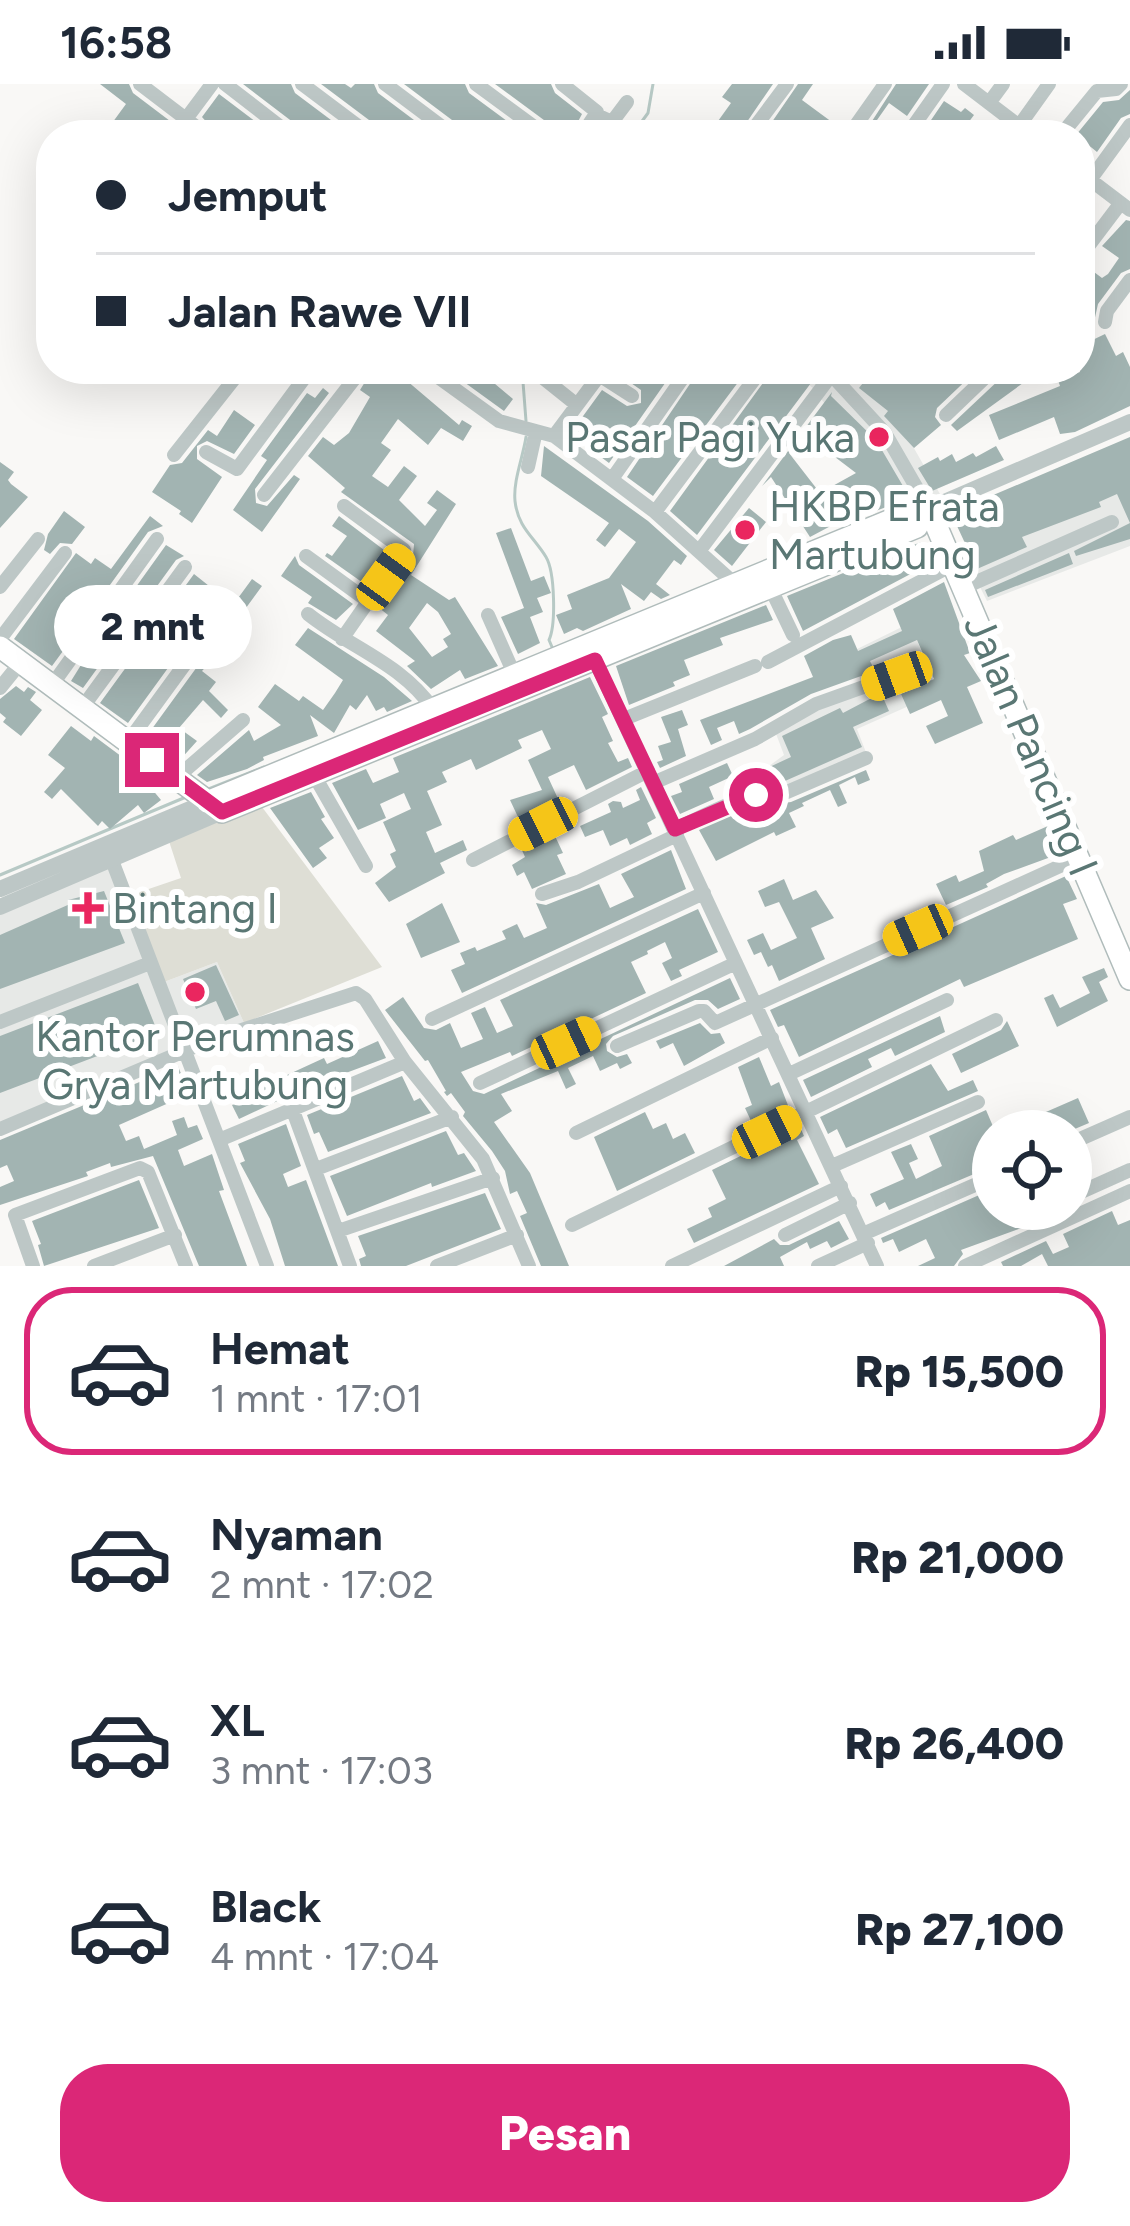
<!DOCTYPE html>
<html lang="id">
<head>
<meta charset="utf-8">
<style>
  :root { --surface:#fff; --page:#f6f6f7; --text:#1f2937; --muted:#747a83; --line:#e0e1e3; --accent:#db2777 }
  body { margin:0; font-family:Figtree,sans-serif; background:var(--page); color:var(--text); height:100vh; display:flex; flex-direction:column; font-size:45px; white-space:nowrap }
  * { box-sizing:border-box; margin:0 }
  p { font-size:39px; color:var(--muted) }
  .icon { flex:none; width:66px; height:66px; fill:none; stroke:currentColor; stroke-width:2; stroke-linecap:round; stroke-linejoin:round }
  .map { position:relative; height:1182px; overflow:hidden }
  .sheet { display:flex; flex-direction:column; background:var(--surface); flex:1 }
  .sheet>* { flex:none }
  .guide { position:absolute; left:36px; top:36px; width:1059px; height:264px; border-radius:48px; box-shadow:0 12px 48px #0002; display:grid; align-content:center; height:264px; padding:0 60px; background:var(--surface) }
  .fabs { position:absolute; left:972px; top:1026px; display:grid; gap:24px }
  .fabs a { display:grid; place-items:center; width:120px; height:120px; border-radius:50%; background:var(--surface); box-shadow:0 12px 48px #0002; font-size:60px }
  .end { position:absolute; width:54px; height:54px; margin:-27px; border:15px solid #db2777; background:#fff; box-shadow:0 0 0 6px #fff }
  .from { border-radius:50% }
  .bubble { position:absolute; height:84px; border-radius:42px; background:var(--surface); box-shadow:0 12px 48px #0002; font-size:39px; font-weight:800; line-height:84px; text-align:center }
  .car { position:absolute; width:36px; height:72px; margin:-36px -18px; border-radius:15px; box-shadow:0 0 9px 3px #0007; background:linear-gradient(#f5c518 24%,#345 0 40%,#f5c518 0 76%,#345 0 86%,#f5c518 0) }
  .guide b { display:flex; align-items:center; gap:42px; height:114px; font-size:45px }
  .guide b+b { border-top:3px solid var(--line) }
  .guide i { width:30px; height:30px; background:var(--text) }
  ul { padding:21px 0 0; list-style:none }
  li { display:flex; align-items:center; gap:36px; height:168px; margin:0 24px 18px; padding:0 36px; border:6px solid transparent; border-radius:48px }
  li div { flex:1 }
  li b { display:block; font-size:45px }
  li em { font-style:normal; font-weight:800 }
  li.current { border-color:var(--accent) }
  li>.icon { width:108px; height:108px; stroke-width:1.5 }
  .cta { display:flex; gap:24px; margin-top:auto; padding:24px 60px }
  .cta a { flex:1; height:138px; border-radius:48px; background:var(--accent); color:#fff; font-size:48px; font-weight:800; line-height:138px; text-align:center }
  .status { display:flex; justify-content:space-between; align-items:center; height:84px; padding:0 60px; background:var(--surface); direction:ltr }
  .status svg { height:33px; fill:currentColor }
  .map>svg:first-child { display:block }
  .built { fill:#e7e9e7 }
  .grass { fill:#deded5 }
  .lines { fill:none; stroke-linecap:round; stroke-linejoin:round }
  .stream { stroke:#b7c9c5; stroke-width:3 }
  .building { fill:#a2b4b2; fill-rule:evenodd }
  .secondary-casing { stroke:#b0bcbb; stroke-width:24 }
  .minor { stroke:#bdc7c6; stroke-width:14 }
  .tertiary { stroke:#bdc7c6; stroke-width:16 }
  .secondary { stroke:#fff; stroke-width:21 }
  .route { stroke:#db2777; stroke-width:15 }
  .poi-dot { fill:#ea265f; stroke:#fff; stroke-width:4.5 }
  .labels { text-anchor:middle; dominant-baseline:central; stroke-width:12; stroke-linejoin:round; paint-order:stroke }
  .poi-label { font-size:42px; fill:#5a7774; stroke:#fff; text-anchor:start }
  .street-label { font-size:42px; fill:#5a7774; stroke:#fff }
</style>
</head>
<body>
<div class="status"><b>16:58</b><svg viewBox="0 0 49 12"><path d="M0 12V9h3v3zM5 12V6h3v6zM10 12V3h3v9zM15 12V0h3v12zM26 1h20v11H26zM47 4h2v5h-2z"/></svg></div>
<div class="map">
<svg width="1130" height="1182" viewBox="0 0 1130 1182">
  <rect width="100%" height="100%" fill="#f9f8f6"/>
  <path class="built" d="M790 285H843L894 329 940 410 896 427 870 382 814 305Z
    M1130 402V462L987 517 961 465 1096 408Z
    M910 539 938 609 857 645 867 671 782 706 769 682 784 671 772 639 862 599 849 569Z
    M110 777 179 964 0 1040V826Z
    M217 878 244 939 187 961 164 898Z"/>
  <path class="grass" d="M262 723 382 883 244 939 217 878 164 898 131 811 181 794 168 754Z"/>
  <g class="lines">
    <path class="stream" d="M632 51 648 29 653 0
      M522 285 526 337
      M526 353C523 373 513 397 515 417 518 444 534 453 546 473 555 488 556 541 549 556L552 563
      M206 706 264 683
      M0 791 186 713"/>
  </g>
  <path class="building" d="M100 0H129L133 9 170 37 164 47 159 44 154 51H114L107 46 126 20Z
    M243 0H291L295 9 351 51H302L298 42Z
    M321 0H345L351 4 355 0H374L378 9 434 51H381L377 42Z
    M404 0H465L469 9 526 51H464L460 42Z
    M495 0H551L555 9 582 30 571 51H556L552 42Z
    M732 0H773L738 51H708L731 19 722 13Z
    M798 0H813L802 16 840 44 838 51H763Z
    M896 0H929L907 32 889 19 870 46 877 51H863Z
    M1130 6V30L1121 34 1097 68 1076 51 1103 18 1119 16Z
    M219 10 273 51H218L202 33Z
    M944 17 961 28 965 24 974 31 959 51H940L927 42Z
    M1126 136 1130 137V185L1121 189 1098 220 1094 238 1080 257V234L1088 223 1080 217V185L1086 182 1102 194 1108 190 1119 174 1102 162Z
    M1105 250 1116 272 1123 268 1130 283V322L1075 348 1060 350 1054 333 999 356 989 331 1060 302 1058 296 1080 288V262Z
    M373 285H393L459 341 462 336 472 342 463 357 441 344 428 361 398 335 381 359 391 366 372 392 388 403 404 382 417 392 399 416 425 442 437 426 427 419 437 406 456 420 411 491 449 516 455 513 498 582 465 595 460 586 431 605 407 582 415 577 376 547 388 531 378 523 413 472 414 460 341 408 345 404 308 372 323 353 334 361 349 349 370 313 360 306ZM427 519 438 528 451 550 443 555 448 563 432 573 409 544Z
    M446 285H485L482 289 513 315 504 327Z
    M617 285H675L609 379 570 350 602 306 627 322 641 319V306L615 288Z
    M700 285H748L653 412 627 393Z
    M773 285 797 289 811 285 817 291 697 451 670 427Z
    M855 285H881L893 297 903 294 907 285H978L937 324 935 333 941 341 914 364 884 332 888 327 859 304 862 300 851 291Z
    M1005 285H1012L1023 299 957 347 951 341 1002 293Z
    M323 304 329 309 255 405 256 419 267 422 294 391 300 395 262 448 233 426 267 376 261 372 307 309 315 314Z
    M832 308 831 312 876 356 910 414 844 439 842 436 810 453 771 393 762 402ZM807 345 835 365 831 370 856 389 820 409 789 369Z
    M234 326 255 341 234 370 207 357 197 362V375L222 393 192 439 179 430 181 427 152 408 170 381 182 379 208 346 217 352Z
    M1130 353V455L1076 472 1074 467 1130 439 1117 410 1099 418 1101 423 1022 453 1027 463 977 485 951 429Z
    M544 362 648 437 687 472 681 481 674 476 656 500 670 511 661 515 651 508 644 517 621 500 631 525 583 547 577 544 564 550 556 531 572 525 567 511 609 494 636 458 619 445 605 463 596 456 609 439 541 392Z
    M996 362 1004 376 932 407 918 384 938 373 940 377 952 370 956 378 973 369 976 373Z
    M0 378 14 388 8 396 11 400 28 413 0 444Z
    M749 424 766 438 732 482 714 466Z
    M64 427 85 443 72 460 60 459 50 470 44 466 48 450Z
    M150 432 163 442 148 448 92 526 85 520 62 550 71 556 52 582 14 555 76 469 91 480 95 474 111 485Z
    M339 432 388 469 366 501 325 472 327 469 332 472 347 452 332 442Z
    M511 444 531 497 544 492 551 509 537 514 543 528 530 533 540 559 518 570 501 533 524 524 496 449Z
    M921 458 935 477 803 547 787 512 880 474 884 483 903 475 899 467Z
    M166 461 184 472 176 476 83 604 71 597 86 573 93 577 107 558 114 547 108 542Z
    M1069 469 1073 480 988 513 985 506Z
    M295 472 299 481 353 520 336 536 308 519 312 513 281 492Z
    M194 490 233 521 252 495 262 502 243 528 230 551 233 553 202 587 216 598 209 607 228 626 221 634 203 616 179 644 197 657 179 677 146 653 218 554 216 539 209 536 200 540 128 639 100 619ZM182 519 199 532 173 565 156 553Z
    M944 498 970 569 964 571 981 597 967 603 983 639 935 660 926 642 948 632 941 616 910 630 901 610 934 595 917 556 870 577 875 587 811 610 750 645 739 650 734 637 717 644 722 656 711 661 700 636 813 593 804 572 833 556 851 551 858 567 902 547 893 525Z
    M766 521 773 536 720 554 723 561 684 576 690 591 673 598 675 602 629 621 616 582Z
    M308 544 384 593 412 617 387 628 384 623 376 627 367 611 356 626 350 621 334 649 310 631 318 652 263 673 264 676 247 685 207 698 197 691 249 646 254 657 281 641 258 623 275 600 299 617 303 612 323 626 335 609 343 596 295 561Z
    M590 593 608 630 602 633 613 657 608 659 618 678 628 674 632 683 586 706 574 681 548 693 560 719 535 732 532 726 518 733 510 716 542 706 528 676 551 665 542 646 518 656 522 664 476 686 471 675 442 688 447 698 427 707 442 741 426 748 435 769 463 756 467 766 440 779 445 789 389 818 375 799 396 783 390 770 396 767 383 738 411 725 404 709 380 720 386 734 358 746 332 699 366 685 373 699 399 688 393 674Z
    M16 602 24 608 28 603 36 608 30 616 42 626 21 652 3 638 6 634 0 629V615Z
    M881 609 889 627 853 643 862 663 785 697 738 705 735 699 791 673 782 652 840 624 843 629Z
    M682 626 688 641 678 645 686 672 660 684 657 678 663 676 658 662 671 658 661 633Z
    M71 642 91 657 94 652 145 690 150 694 146 698 161 716 144 729 138 721 110 745 102 737 98 742 61 705 52 715 44 708 65 684 48 671Z
    M727 679 733 692 709 703 714 715 680 730 671 712 682 708 679 700Z
    M866 686 870 696 858 701 855 693 839 701 847 719 838 723 830 706 802 719 804 722 789 729 796 743 776 752 774 748 716 777 699 746 750 724 791 718Z
    M641 703 656 734 647 739 652 750 630 761 627 754 610 762 603 746 585 753 580 742 611 728 608 720 613 717 621 718 623 724 640 716 636 706Z
    M311 708 325 733 321 735 334 754 319 764 327 774 313 784 270 724Z
    M1048 742 1059 770 1004 790 986 800 988 803 946 821 936 800 956 791 959 798 984 787 979 767 1013 751 1016 756Z
    M555 752 563 769 557 771 566 790 532 805 524 788 517 792 512 781 525 773 521 764Z
    M671 766 686 805 462 909 451 886 465 880 460 869 475 863 477 867 506 855 502 847 517 840 524 854 547 844 536 819 546 821 599 800 610 824 634 813 621 790Z
    M1066 792 1077 815 1063 820 1078 855 964 903 960 895 799 973 784 941 778 943 770 926 915 861 916 864 932 857 931 853Z
    M784 795 793 816 816 806 834 834 811 844 825 875 779 897 772 881 768 883 761 868 754 871 747 856 763 849 771 866 797 854 779 818 765 823 758 807Z
    M104 807 125 859 0 905V851L70 820 68 816Z
    M442 819 460 858 421 874 406 840Z
    M698 825 718 868 679 886 682 892 671 897 662 879 672 874 665 858 647 867 648 870 631 878 646 909 512 972 510 968 461 988 473 1007 484 1010 730 894 740 915 718 925 708 916H695L613 952 606 960 607 967 617 973 627 970 632 979 620 985 617 979 600 987 593 972 568 984 576 1000 566 1005 558 987 501 1010 512 1027 494 1038 530 1089 569 1182H541L520 1132 527 1129 517 1107 510 1110 505 1087 492 1067 463 1032 465 1028 451 1009 447 1012 444 1008 446 1007 428 976 425 977 385 926 403 913 424 944 436 946 450 939 461 964 483 955 471 929 485 923 497 949 513 942 500 916Z
    M216 881 239 931 225 937 216 917 196 925 183 895Z
    M1104 884 1108 893 1099 898 1108 917 1057 943 1044 914 1053 910 1060 924 1090 909 1082 893Z
    M138 899 158 949 0 1009V952Z
    M940 932 945 948 895 972 891 964 868 975 872 983 811 1013 803 996Z
    M1007 937 1019 962 961 989 952 970 1001 946Z
    M700 939 711 950 720 949 725 959 684 982 673 959 660 965 656 957Z
    M378 957 386 974 303 1005 239 1035 232 1021 263 1007 261 1003 324 974 327 980Z
    M759 973 771 1002 779 998 789 1024 753 1041 745 1024 752 1021 738 983Z
    M931 980 948 1007 973 996 978 1007 846 1064 837 1045 828 1050 820 1033Z
    M178 982 189 1010 119 1041 126 1057 139 1052 144 1065 177 1051 172 1037 184 1033 188 1044 197 1041 203 1055 178 1066 184 1082 212 1070 224 1106 219 1107 247 1182H199L153 1072 111 1083 110 1079 86 1088 88 1092 0 1121V1103L14 1097 7 1081 0 1084V1056Z
    M402 992 414 1017 420 1014 431 1029 328 1068 319 1048 314 1050 307 1031Z
    M1078 1014 1089 1039 1070 1047H1002Z
    M986 1026 995 1047H988L993 1059V1082L889 1126 885 1118 876 1123 870 1110 904 1095 891 1068 911 1060 918 1075 909 1079 916 1095 942 1082 929 1052Z
    M645 1028 653 1045 666 1039 673 1055 685 1049 695 1069 617 1107 594 1053Z
    M286 1040 301 1082 283 1090 288 1103 306 1096 338 1182H285L270 1135 240 1079 245 1077 238 1060Z
    M800 1043 804 1052 797 1056 819 1100 694 1159 687 1145 712 1133 708 1124 726 1115 712 1086Z
    M446 1047 458 1071 464 1069 476 1087 432 1103 431 1099 347 1132 330 1092Z
    M139 1096 159 1144 44 1182 38 1161 41 1160 32 1137Z
    M993 1105V1125H1015L1024 1143 961 1166 963 1170 954 1182H918L935 1174 926 1155 899 1168 893 1155 883 1159 881 1154Z
    M485 1109 501 1145 406 1182H361L359 1175 366 1172 358 1152Z
    M1112 1127 1118 1141 1130 1136V1182H1048L1042 1170 1021 1182H1003L1001 1178 1046 1157 1053 1170 1069 1163 1063 1150Z
    M839 1137 849 1155 831 1164 827 1157 810 1165 807 1158 780 1173 784 1182H724L774 1155 780 1161H789Z"/>
  <g class="lines">
    <defs>
      <path id="secondary" d="M930 427 1130 895
        M0 563 222 728 917 443
        M207 718 908 429"/>
    </defs>
    <use href="#secondary" class="secondary-casing"/>
    <path class="minor" d="M140 0 207 51
      M225 0 291 51
      M302 0 370 51
      M385 0 453 51
      M476 0 545 51
      M562 0 597 28 582 51
      M964 0 1031 51
      M989 19 1003 0
      M597 31 612 38 627 18
      M1019 42 1049 0
      M174 51 212 0
      M749 51 787 0
      M849 51 885 0
      M907 51 943 0
      M1061 51 1097 7 1116 5 1121 0
      M1080 88 1130 126
      M1090 96 1130 41
      M1080 173 1120 120
      M1105 238 1107 227 1130 196
      M427 285 499 337 554 352 655 428 735 500
      M532 285 577 321
      M590 285 632 312
      M826 285 885 349 930 427
      M895 286 896 285
      M946 331 994 285
      M554 352 604 285
      M206 368 237 385 311 285
      M174 371 242 285
      M528 383 536 347
      M612 395 689 285
      M264 411 362 285
      M655 428 762 285
      M700 466 832 290
      M306 472 368 517
      M0 503 38 455
      M965 503 1112 438
      M771 505 793 551
      M308 530C352 565 401 579 433 625
      M488 531 515 592
      M0 555 65 469
      M342 555 404 466 344 422
      M592 570 877 1182
      M768 578 954 480
      M52 601 157 455
      M0 604 21 578
      M82 624 185 483
      M624 635 755 582
      M128 658 209 547
      M314 691 366 782
      M175 695 243 636
      M653 699 755 655 816 620 897 591
      M675 745C703 733 759 701 787 708L866 674
      M108 766 267 1182
      M473 776 648 687
      M542 810 578 798 677 751
      M432 935 704 809
      M0 938 150 879
      M617 962 699 927H704L715 939 1080 773
      M789 990 947 916
      M480 999 736 879
      M292 1024 350 1182
      M0 1045 208 957 356 909 365 915 405 978 483 1075 529 1182
      M576 1049 772 954
      M219 1056 405 978
      M1071 1059 1130 1033
      M832 1082 978 1018
      M316 1085 452 1033
      M1072 1112 1130 1086
      M572 1141 996 936
      M338 1147 493 1094
      M863 1150 993 1093
      M785 1151 850 1119
      M33 1182 15 1131 140 1084 148 1088 186 1182
      M94 1182 175 1151
      M437 1182 517 1151
      M672 1182 841 1102
      M818 1182 868 1159
      M965 1182 1130 1107"/>
    <path class="tertiary" d="M921 428 1130 338
      M0 805 207 718
      M0 823 222 728"/>
    <use href="#secondary" class="secondary"/>
  </g>
  <g class="lines">
    <path class="route" d="M152 676 222 728 595 576 675 745 756 711"/>
  </g>
  <g class="poi-dot">
    <circle cx="879" cy="353" r="12"/>
    <circle cx="745" cy="446" r="12"/>
    <path d="M82 806h12v12h12v12h-12v12h-12v-12h-12v-12h12z"/>
    <circle cx="195" cy="908" r="12"/>
  </g>
  <g class="labels">
    <g class="poi-label">
      <text x="855" y="353" text-anchor="end">Pasar Pagi Yuka</text>
      <text x="769" y="422">HKBP Efrata<tspan x="769" dy="48">Martubung</tspan></text>
      <text x="112" y="824">Bintang I</text>
      <text x="195" y="952" text-anchor="middle">Kantor Perumnas<tspan x="195" dy="48">Grya Martubung</tspan></text>
    </g>
    <g class="street-label">
      <text transform="translate(1031 661) rotate(67)">Jalan Pancing I</text>
    </g>
  </g>
</svg>
<div class="fabs">
<a><svg class="icon" aria-label="locate" viewBox="0 0 24 24"><circle cx="12" cy="12" r="6"/><path d="M12 2v4M12 18v4M2 12h4M18 12h4"/></svg></a>
</div>
<i class="end from" style="left:756px;top:711px"></i>
<i class="end" style="left:152px;top:676px"></i>
<div class="bubble" style="left:54px;top:501px;width:198px">2 mnt</div>
<i class="car" style="left:386px;top:493px;rotate:36deg"></i>
<i class="car" style="left:897px;top:592px;rotate:250deg"></i>
<i class="car" style="left:543px;top:740px;rotate:243deg"></i>
<i class="car" style="left:918px;top:846px;rotate:246deg"></i>
<i class="car" style="left:566px;top:959px;rotate:65deg"></i>
<i class="car" style="left:767px;top:1048px;rotate:64deg"></i>
<div class="guide">
<b><i class="from"></i>Jemput</b>
<b><i></i>Jalan Rawe VII</b>
</div>
</div>
<section class="sheet">
<ul>
<li class="current"><svg class="icon" aria-label="car" viewBox="0 0 24 24"><path d="M5 17H2v-5l4-1 3-4h7l3 4 3 1v5h-3M9 17h6M6 11h13"/><circle cx="7" cy="17" r="2"/><circle cx="17" cy="17" r="2"/></svg><div><b>Hemat</b><p>1 mnt · 17:01</p></div><em>Rp 15,500</em></li>
<li><svg class="icon" aria-label="car" viewBox="0 0 24 24"><path d="M5 17H2v-5l4-1 3-4h7l3 4 3 1v5h-3M9 17h6M6 11h13"/><circle cx="7" cy="17" r="2"/><circle cx="17" cy="17" r="2"/></svg><div><b>Nyaman</b><p>2 mnt · 17:02</p></div><em>Rp 21,000</em></li>
<li><svg class="icon" aria-label="car" viewBox="0 0 24 24"><path d="M5 17H2v-5l4-1 3-4h7l3 4 3 1v5h-3M9 17h6M6 11h13"/><circle cx="7" cy="17" r="2"/><circle cx="17" cy="17" r="2"/></svg><div><b>XL</b><p>3 mnt · 17:03</p></div><em>Rp 26,400</em></li>
<li><svg class="icon" aria-label="car" viewBox="0 0 24 24"><path d="M5 17H2v-5l4-1 3-4h7l3 4 3 1v5h-3M9 17h6M6 11h13"/><circle cx="7" cy="17" r="2"/><circle cx="17" cy="17" r="2"/></svg><div><b>Black</b><p>4 mnt · 17:04</p></div><em>Rp 27,100</em></li>
</ul>
<div class="cta"><a>Pesan</a></div>
</section>
</body>
</html>
